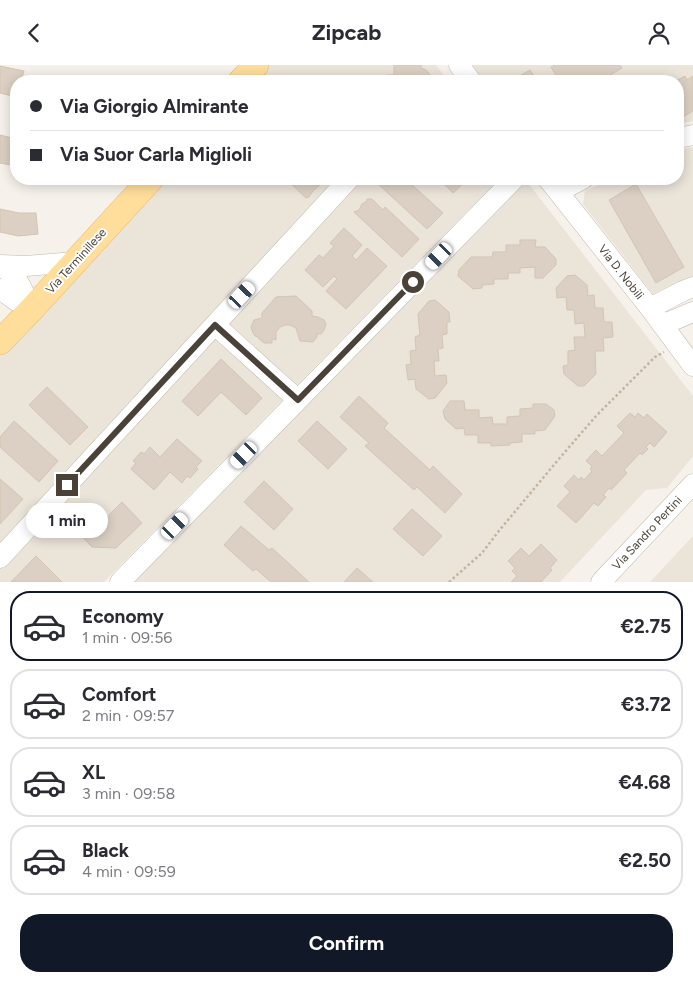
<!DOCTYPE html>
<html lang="en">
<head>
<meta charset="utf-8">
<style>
  :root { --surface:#fff; --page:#f2f2f3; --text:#2b2b33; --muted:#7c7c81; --line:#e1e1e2; --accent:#111827 }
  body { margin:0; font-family:Figtree,sans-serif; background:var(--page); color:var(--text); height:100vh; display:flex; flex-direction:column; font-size:19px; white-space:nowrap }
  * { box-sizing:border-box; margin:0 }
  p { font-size:16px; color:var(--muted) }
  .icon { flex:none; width:28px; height:28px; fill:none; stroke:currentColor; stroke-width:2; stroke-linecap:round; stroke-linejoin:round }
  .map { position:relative; height:517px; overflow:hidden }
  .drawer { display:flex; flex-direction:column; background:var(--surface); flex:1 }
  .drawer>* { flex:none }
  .top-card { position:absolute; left:10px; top:10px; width:674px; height:110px; border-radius:20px; box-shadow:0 2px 12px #0003; display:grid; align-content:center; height:110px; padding:0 20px; background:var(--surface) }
  .end { position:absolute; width:22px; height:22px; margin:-11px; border:6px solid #4a4238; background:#fff; box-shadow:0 0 0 2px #fff }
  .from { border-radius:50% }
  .bubble { position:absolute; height:35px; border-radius:18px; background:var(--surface); box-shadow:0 2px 12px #0003; font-size:16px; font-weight:700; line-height:35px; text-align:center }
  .car { position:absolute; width:15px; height:30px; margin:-15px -8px; border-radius:6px; box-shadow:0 0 4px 1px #0007; background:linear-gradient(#fff 24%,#345 0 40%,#fff 0 76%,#345 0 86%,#fff 0) }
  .top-card b { display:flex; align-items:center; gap:18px; height:48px; font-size:19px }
  .top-card b+b { border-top:1px solid var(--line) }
  .top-card i { width:12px; height:12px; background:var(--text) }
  ul { padding:9px 0 0; list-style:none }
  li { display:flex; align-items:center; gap:15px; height:70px; margin:0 10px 8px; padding:0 10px; border:2px solid var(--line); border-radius:20px }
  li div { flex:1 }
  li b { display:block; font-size:19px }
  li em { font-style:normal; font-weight:700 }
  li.selected { border-color:var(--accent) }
  li>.icon { width:45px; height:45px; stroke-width:1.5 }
  .action { display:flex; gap:10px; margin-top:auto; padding:10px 20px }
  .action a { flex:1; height:58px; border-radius:20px; background:var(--accent); color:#fff; font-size:20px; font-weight:700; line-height:58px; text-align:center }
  header { display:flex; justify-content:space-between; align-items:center; height:65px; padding:0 20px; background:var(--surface); font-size:22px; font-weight:700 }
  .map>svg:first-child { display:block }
  .residential { fill:#eae4d9 }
  .building { fill:#dbd0c3; stroke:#d3c5b2 }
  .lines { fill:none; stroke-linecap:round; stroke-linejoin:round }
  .minor-casing { stroke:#c2b9ad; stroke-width:21 }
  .major-casing { stroke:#e8bb66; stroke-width:26 }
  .path { stroke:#c4b49d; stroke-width:2.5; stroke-dasharray:2.5 2.5; stroke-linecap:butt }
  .minor { stroke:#fff; stroke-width:20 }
  .major { stroke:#ffdd9b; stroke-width:25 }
  .route { stroke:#4a4238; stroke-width:6 }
  .labels { text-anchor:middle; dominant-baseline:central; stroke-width:4; stroke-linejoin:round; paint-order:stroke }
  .street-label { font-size:12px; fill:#4a4238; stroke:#fff }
</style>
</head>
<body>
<header><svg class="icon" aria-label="back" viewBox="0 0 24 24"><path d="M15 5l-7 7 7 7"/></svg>Zipcab<svg class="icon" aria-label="person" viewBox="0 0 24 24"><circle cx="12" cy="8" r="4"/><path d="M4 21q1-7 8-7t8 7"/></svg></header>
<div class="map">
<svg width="693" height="517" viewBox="0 0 693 517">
  <rect width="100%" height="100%" fill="#f6f2eb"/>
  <path class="residential" d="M267 0H436L448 16H252Z
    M472 0H693V56L678 59V16H484Z
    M687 83H693V211L653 229 583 139 585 126 611 114H678V87Z
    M161 114H499L104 517H0V286Z
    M525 114 693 331V391L667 423 646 425 560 517H127L258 376Z
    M693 471V517H650Z"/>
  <path class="building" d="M394 0H421V3L426 5 430 10 432 16H386L387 10H394Z
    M555 0H620L622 3 600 16H559L551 2Z
    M0 1 24 6 21 16H16V32L0 28Z
    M530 5 537 16H511Z
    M685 11 687 15 693 11V46L681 53 678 46V16H676Z
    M0 70 16 74V101L0 98Z
    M286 114H319L322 118 312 127 309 132 306 133Z
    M386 114H403L408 118 409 117 443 148 427 164 379 120 384 119Z
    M439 114H468L453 128Z
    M636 119 684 202 656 218 609 135Z
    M367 134H372L383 145 385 142 419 174 402 192 354 147 359 145 362 139 367 136Z
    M0 144 19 148H36L38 169 18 171 0 167Z
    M344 163 362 180 352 191 356 195 367 183 387 201 346 244 326 226 337 214 334 211 323 222 305 205 319 190 323 193 334 181 330 178Z
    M520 175H536L535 182H545L556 194V200L543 213H535V202L520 203V208H508V214H494V219L482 220V223L473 224 458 211 459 205 471 192H492L493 187H506V180H520Z
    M575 210 587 220 588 231 594 230 595 243H603L604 257H612L613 272 603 273 604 286H595L596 309 584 321H578L564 309 563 301 568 300V286L575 285 574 272H585L584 258 575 259 574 245H567L566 232 557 233 556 223 567 211Z
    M296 231 312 246V251L318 252 324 255 326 259 324 265 321 269H317V272L313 277 300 276 296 263 290 260H285L280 262 276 267V275L272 274V278H264L259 274 258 272 255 271 253 268 251 262 254 255 262 253V248L276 232Z
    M435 235 449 247 450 257H447V269L442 270 443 283 438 284 439 296H434L435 311 446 310 447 318 435 333 429 334 416 324 415 314 408 315 406 300 411 299 410 286 416 285 415 272 420 270 418 249 429 236Z
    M221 294 262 333 246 350 221 327 198 351 182 336Z
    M47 322 88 362 70 380 29 340Z
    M359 331 388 358 384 363 430 405 433 401 462 429 445 448 417 422 414 425 365 381 369 378 340 352Z
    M450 336H464L465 345H479V353L492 352 493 359H507V352L520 351V344L533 343V339H546L554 345 555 351 545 365 535 366V369H522V377L510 378V380L491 381V378H478V370H465L464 363 456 364 445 354 443 346Z
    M630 348 635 352 638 348 644 353 647 349 667 367 654 382 650 378 646 382 648 384 642 390 640 388 624 405 627 408 611 425 609 423 603 430 606 432 598 441 594 438 576 458 557 441 570 427 564 421 574 410 579 415 581 412 584 415 592 406 590 404 592 401 586 396 596 385 602 391 624 368 617 361Z
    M14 356 58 396 39 417 0 382V372Z
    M317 356 347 384 328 404 298 376Z
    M177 374 202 396 196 402 198 404 190 413 187 411 182 418 170 407 154 425 131 404 136 398 133 396 141 387 144 389 150 382 160 392Z
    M0 414 23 434 0 459Z
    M264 416 293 444 274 465 244 437Z
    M122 437 142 458 116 483 92 482 68 457 88 438 105 454Z
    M412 444 442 471 423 491 393 464Z
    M241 461 269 485 272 483 309 517H271L256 504 253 506 224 480Z
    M541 479 557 495 550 503 552 505 541 517H511L517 511 512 506 515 503 508 496 521 483 529 491Z
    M36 491 62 517H11Z
    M357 503 373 517H344Z"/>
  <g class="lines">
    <defs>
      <path id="minor" d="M459 0 471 16
        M678 73 693 70
        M548 114 650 243 693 301
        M558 127 583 114
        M0 200 26 201 75 197
        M0 202C19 209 24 228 31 245
        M0 224 15 235 31 245
        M650 243 683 226 693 222
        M215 260 298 335
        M662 260 693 247
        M0 493 349 114
        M120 517 514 114
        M601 517 693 419"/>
      <path id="major" d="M241 16 256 0
        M0 277 31 245 151 114"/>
    </defs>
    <use href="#minor" class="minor-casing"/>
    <use href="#major" class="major-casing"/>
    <path class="path" d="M449 517 482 488 498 467 558 395 596 351 655 292 664 287"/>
    <use href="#minor" class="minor"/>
    <use href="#major" class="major"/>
  </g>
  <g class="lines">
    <path class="route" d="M67 420 215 260 298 335 413 217"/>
  </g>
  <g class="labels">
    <g class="street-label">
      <text transform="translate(76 196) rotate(-48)">Via Terminillese</text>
      <text transform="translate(621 207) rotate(52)">Via D. Nobili</text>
      <text transform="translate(647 468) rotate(-47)">Via Sandro Pertini</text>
    </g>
  </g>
</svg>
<i class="end from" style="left:413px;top:217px"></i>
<i class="end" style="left:67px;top:420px"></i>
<div class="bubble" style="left:26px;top:438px;width:82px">1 min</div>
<i class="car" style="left:439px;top:191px;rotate:224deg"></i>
<i class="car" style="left:242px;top:230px;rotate:43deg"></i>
<i class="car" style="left:244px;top:390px;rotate:224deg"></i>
<i class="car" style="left:175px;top:461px;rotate:44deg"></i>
<div class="top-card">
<b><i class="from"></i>Via Giorgio Almirante</b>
<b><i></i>Via Suor Carla Miglioli</b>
</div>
</div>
<section class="drawer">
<ul>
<li class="selected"><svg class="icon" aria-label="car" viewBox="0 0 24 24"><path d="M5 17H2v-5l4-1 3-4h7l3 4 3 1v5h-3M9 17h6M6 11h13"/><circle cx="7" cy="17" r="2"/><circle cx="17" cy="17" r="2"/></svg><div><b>Economy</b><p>1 min · 09:56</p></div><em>€2.75</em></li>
<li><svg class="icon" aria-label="car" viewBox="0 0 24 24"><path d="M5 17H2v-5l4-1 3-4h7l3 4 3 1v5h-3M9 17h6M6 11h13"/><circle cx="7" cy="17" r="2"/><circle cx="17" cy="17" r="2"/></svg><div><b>Comfort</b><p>2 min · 09:57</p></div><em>€3.72</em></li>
<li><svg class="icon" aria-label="car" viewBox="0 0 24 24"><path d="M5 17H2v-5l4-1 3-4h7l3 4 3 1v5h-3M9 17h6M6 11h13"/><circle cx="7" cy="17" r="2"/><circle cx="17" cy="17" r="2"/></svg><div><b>XL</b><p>3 min · 09:58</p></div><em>€4.68</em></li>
<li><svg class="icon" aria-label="car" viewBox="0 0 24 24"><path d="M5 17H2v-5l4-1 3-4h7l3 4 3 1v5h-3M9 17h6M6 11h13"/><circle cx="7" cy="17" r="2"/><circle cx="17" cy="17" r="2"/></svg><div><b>Black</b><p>4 min · 09:59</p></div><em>€2.50</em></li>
</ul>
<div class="action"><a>Confirm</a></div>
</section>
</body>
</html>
